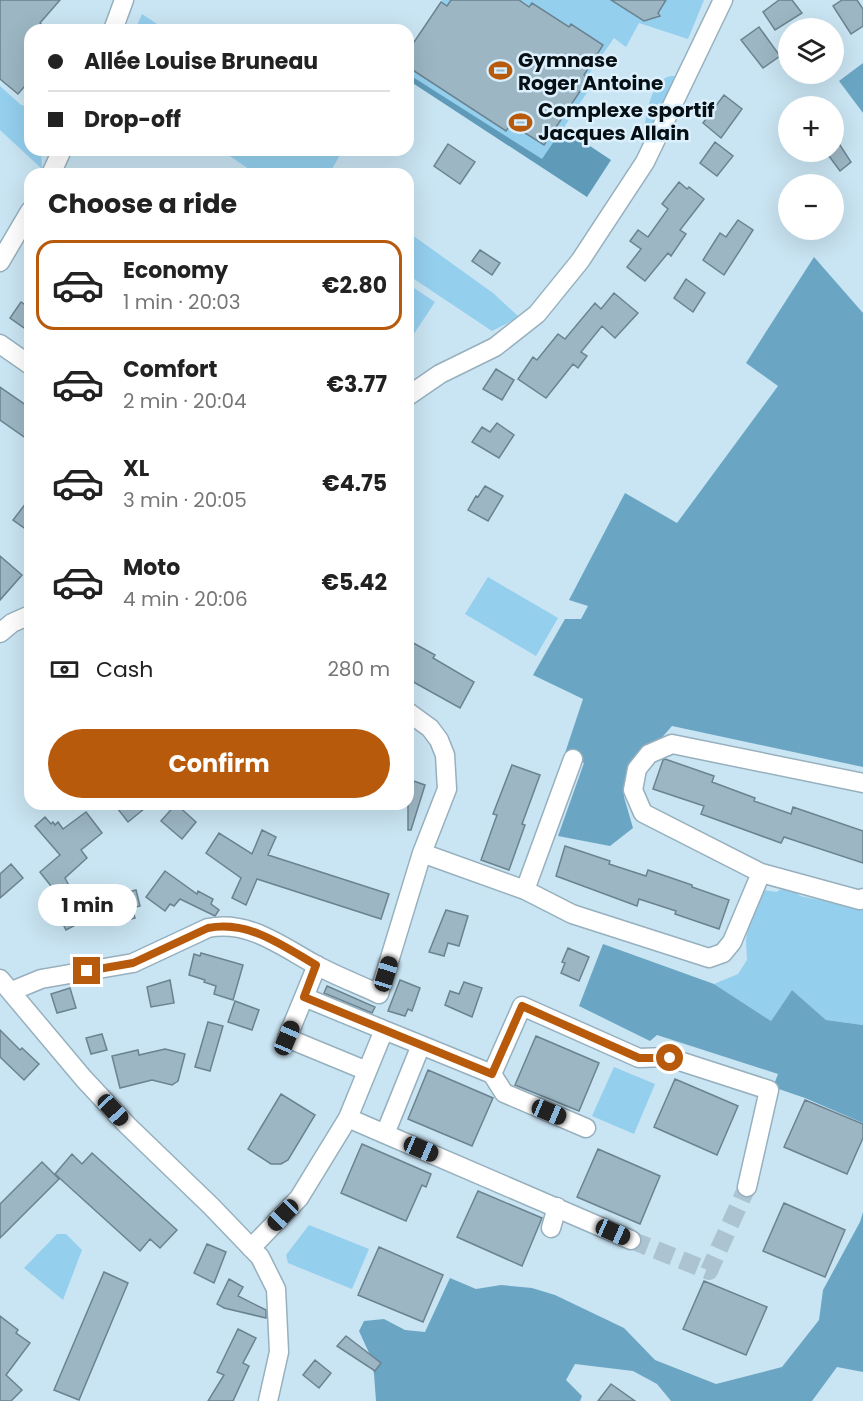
<!DOCTYPE html>
<html lang="en">
<head>
<meta charset="utf-8">
<style>
  :root { --surface:#fff; --page:#f6f6f6; --text:#222; --muted:#767676; --line:#e0e0e0; --accent:#b85a0c }
  body { margin:0; font-family:Poppins,sans-serif; background:var(--page); color:var(--text); height:100vh; display:flex; flex-direction:column; font-size:22px; white-space:nowrap }
  * { box-sizing:border-box; margin:0 }
  p { font-size:20px; color:var(--muted) }
  .icon { flex:none; width:33px; height:33px; fill:none; stroke:currentColor; stroke-width:2; stroke-linecap:round; stroke-linejoin:round }
  .map { position:relative; flex:1; overflow:hidden }
  .side { position:absolute; left:24px; top:168px; width:390px; height:642px; display:flex; flex-direction:column; background:var(--surface); border-radius:18px; box-shadow:0 6px 24px #0002 }
  .side>* { flex:none }
  .guide { position:absolute; left:24px; top:24px; width:390px; height:132px; border-radius:18px; box-shadow:0 6px 24px #0002; display:grid; align-content:center; height:132px; padding:0 24px; background:var(--surface) }
  .buttons { position:absolute; left:778px; top:18px; display:grid; gap:12px }
  .buttons a { display:grid; place-items:center; width:66px; height:66px; border-radius:50%; background:var(--surface); box-shadow:0 6px 24px #0002; font-size:30px }
  .end { position:absolute; width:27px; height:27px; margin:-14px; border:8px solid #b85a0c; background:#fff; box-shadow:0 0 0 3px #fff }
  .from { border-radius:50% }
  .bubble { position:absolute; height:42px; border-radius:21px; background:var(--surface); box-shadow:0 6px 24px #0002; font-size:20px; font-weight:700; line-height:42px; text-align:center }
  .car { position:absolute; width:18px; height:36px; margin:-18px -9px; border-radius:8px; box-shadow:0 0 4px 2px #0007; background:linear-gradient(#222 24%,#8ab4d8 0 40%,#222 0 76%,#8ab4d8 0 86%,#222 0) }
  .guide b { display:flex; align-items:center; gap:21px; height:57px; font-size:22px }
  .guide b+b { border-top:2px solid var(--line) }
  .guide i { width:15px; height:15px; background:var(--text) }
  ul { padding:0; list-style:none }
  li { display:flex; align-items:center; gap:18px; height:90px; margin:0 12px 9px; padding:0 12px; border:3px solid transparent; border-radius:18px }
  li div { flex:1 }
  li b { display:block; font-size:22px }
  li em { font-style:normal; font-weight:700 }
  li.active { border-color:var(--accent) }
  li>.icon { width:54px; height:54px; stroke-width:1.5 }
  h2 { padding:0 24px; font-size:27px; line-height:72px }
  .pay { display:flex; align-items:center; gap:15px; height:66px; padding:0 24px; font-size:22px }
  .pay p { margin-inline-start:auto }
  .cta { display:flex; gap:12px; margin-top:auto; padding:12px 24px }
  .cta a { flex:1; height:69px; border-radius:36px; background:var(--accent); color:#fff; font-size:24px; font-weight:700; line-height:69px; text-align:center }
  .map>svg:first-child { display:block }
  .green { fill:#94cfee }
  .forest { fill:#6aa6c4 }
  .water { fill:#5f9bb9 }
  .building { fill:#9cb6c3; stroke:#6b8390; stroke-width:1.5 }
  .lines { fill:none; stroke-linecap:round; stroke-linejoin:round }
  .minor-tunnel { stroke:#acc4d1; stroke-width:18; stroke-dasharray:18 9; stroke-linecap:butt }
  .minor-casing { stroke:#97b0be; stroke-width:21 }
  .minor { stroke:#fff; stroke-width:18 }
  .route { stroke:#b85a0c; stroke-width:8 }
  .labels { text-anchor:middle; dominant-baseline:central; stroke-width:5; stroke-linejoin:round; paint-order:stroke }
  .poi-label { font-size:20px; font-weight:bold; fill:#060f13; stroke:#dbf0fc; text-anchor:start }
</style>
</head>
<body>
<div class="map">
<svg width="863" height="1401" viewBox="0 0 863 1401">
  <rect width="100%" height="100%" fill="#c9e4f2"/>
  <path class="green" d="M442 0H704L688 39 639 23 626 47 614 38 589 74 596 79 539 165 408 79V52Z
    M142 14 166 30H135Z
    M671 76H676L641 148C645 128 647 80 671 76Z
    M0 86 21 105 30 107V150H41L42 169 0 130Z
    M221 150H343L329 174H256Z
    M408 232 493 293 519 317 492 331 408 275Z
    M408 284 435 302 408 343Z
    M488 577 558 618 536 656 465 614Z
    M792 888 800 896 853 907 863 906V1025L826 1020 792 990 771 1021 714 984 738 974 747 960 746 940 753 901 764 890 777 892 779 890Z
    M614 1067 655 1084 634 1134 592 1116Z
    M309 1225 369 1249 352 1289 288 1263 286 1255Z
    M57 1234H66L82 1250 63 1300 24 1268Z"/>
  <path class="forest" d="M863 63V113L839 81Z
    M814 257 863 313V767L672 726 658 742 635 761 624 797 633 828 610 846 558 836 584 763 565 753 583 699 533 675 565 619H581L588 606 569 600 625 493 677 523 778 386 746 363Z
    M603 944 714 984 771 1021 792 990 826 1020 863 1025V1123L805 1098 773 1087 778 1074 657 1035 650 1041 579 1006Z
    M863 1212V1372L837 1367 812 1401H671L657 1384 633 1371 575 1364 566 1380 582 1396 580 1401H376L374 1374 370 1355 359 1331 364 1321 384 1319 405 1330 425 1332 450 1278 476 1289 501 1285 532 1288 555 1295 624 1328 655 1360 716 1384 782 1367 819 1320 823 1290 860 1222Z"/>
  <path class="water" d="M408 74 542 159 563 128 611 160 587 197 408 80Z"/>
  <path class="building" d="M0 0H60L40 23 48 30H30V80L18 94 0 79Z
    M451 0H519L529 7 532 3 569 27 571 24 603 45 584 75 589 78 544 145 511 124 506 131 408 67V51L441 2 447 6Z
    M611 0H666L658 13 660 16 644 21Z
    M779 0H792L802 13 775 30 763 12Z
    M842 0H857L863 9V26L851 34 833 6Z
    M759 27 780 56 763 68 741 40Z
    M724 95 742 109 721 138 703 123Z
    M834 136 851 162 840 171 826 152H834Z
    M715 142 733 156 717 176 700 163Z
    M448 144 475 162 460 184 434 166Z
    M679 182 687 189 689 187 704 199 680 230 686 234 671 256 668 253 645 281 627 267 641 249 630 241 638 230 648 237 668 209 662 204Z
    M738 220 753 230 724 275 703 260 720 233 726 237Z
    M480 250 500 263 492 275 472 261Z
    M686 279 705 293 693 312 674 298Z
    M614 293 638 313 615 338 602 326 581 352 587 356 578 368 573 364 546 398 518 379 533 357 537 360 558 334 565 339 595 303 601 309Z
    M21 302 30 308V332L10 318Z
    M496 369 514 380 502 400 483 389Z
    M0 387 30 408V441L0 420Z
    M497 423 514 435 499 458 472 442 482 427 490 432Z
    M485 486 503 496 488 521 468 510 476 496 478 497Z
    M30 498V532L13 520Z
    M0 556 22 575 0 600Z
    M408 640 435 655 433 658 474 682 460 708 408 679Z
    M665 759 714 776 712 782 755 798 754 801 791 814 793 807 863 831V863L784 837 781 843 701 814 704 806 653 789 663 760Z
    M512 765 540 775 522 824 525 825 509 870 481 860 497 815 493 814Z
    M408 779 425 785 411 830H408Z
    M114 804H150L128 822Z
    M176 804 196 822 182 839 161 821Z
    M86 812 102 833 81 850 87 858 65 878 87 919 66 930 50 899 58 895 40 872 60 855 35 826 45 817 51 824 53 822 55 825 58 822 63 829Z
    M262 830 276 837 268 855 389 894 381 919 257 879 246 905 232 898 241 878 206 853 219 833 252 854Z
    M565 846 610 861 609 864 646 876 648 870 692 885V887L729 900 719 929 675 914 676 911 639 899 637 906 556 876Z
    M11 864 23 878 0 898V874Z
    M165 871 197 894 198 891 213 899 211 904 219 910 215 916 180 899 174 906 170 904 165 911 146 897Z
    M136 890 140 906 132 908 135 918 117 923 109 897Z
    M446 910 468 916 459 946 448 943 444 956 429 952Z
    M568 948 589 957 579 981 561 973 565 963 562 962Z
    M201 953 243 965 233 1000 214 994 216 986 204 982 205 980 189 975 194 954 200 956Z
    M170 980 174 1003 151 1007 147 987Z
    M400 980 420 988 412 1011 408 1009 405 1016 388 1011Z
    M464 982 482 988 472 1017 445 1005 450 991 459 994Z
    M327 986 375 1007 372 1013 324 993Z
    M70 988 76 1008 57 1013 51 994Z
    M235 1001 259 1010 252 1030 228 1022Z
    M208 1022 223 1026 210 1071 195 1067Z
    M0 1030 20 1050 22 1048 39 1064 24 1080 0 1057Z
    M102 1034 107 1050 91 1054 86 1038Z
    M536 1036 599 1063 579 1111 515 1085Z
    M165 1049 185 1054 178 1081 172 1085 152 1080 120 1088 112 1056 138 1050 139 1055Z
    M428 1070 493 1098 472 1146 408 1119Z
    M675 1079 738 1106 717 1155 654 1127Z
    M281 1094 315 1115 288 1160 281 1164H271L248 1149Z
    M805 1100 863 1124V1138L847 1174 784 1147Z
    M362 1144 431 1174 426 1187 422 1185 406 1221 341 1193Z
    M598 1149 660 1176 640 1224 577 1197Z
    M92 1153 177 1230 160 1248 150 1239 140 1251 55 1174 72 1154 82 1164Z
    M42 1162 59 1179 0 1238V1204Z
    M478 1191 542 1218 522 1266 457 1237Z
    M784 1203 845 1230 825 1277 763 1251Z
    M207 1244 226 1252 214 1283 194 1273Z
    M379 1247 443 1275 423 1322 358 1295Z
    M104 1272 128 1283 79 1400 54 1390Z
    M229 1279 243 1287 238 1296 266 1310V1318L224 1308 217 1304Z
    M704 1281 767 1307 746 1355 683 1329Z
    M0 1316 18 1330 16 1333 30 1343 6 1375 22 1390 11 1401H0Z
    M238 1329 256 1338 243 1363 249 1366 233 1401H208L224 1375 217 1372Z
    M346 1336 381 1363 375 1371 337 1346Z
    M315 1360 331 1373 319 1388 303 1375Z
    M611 1384 635 1401H598Z"/>
  <g class="lines">
    <path class="minor-tunnel" d="M631 1240 709 1271 747 1187"/>
    <defs>
      <path id="minor" d="M113 30 124 0
        M51 174 62 150
        M0 262 30 211
        M0 344 30 365
        M408 396 440 374 495 347 537 314 580 261 645 162 723 0
        M0 633 12 623 30 615
        M863 783 672 744 649 754 637 769 633 790 643 813 761 873 860 900 863 898
        M422 853 525 890 572 914 709 958 723 953 732 942 761 873
        M525 890 573 759
        M0 979 84 1079 127 1125 211 1206 260 1257 276 1289 279 1352 268 1401
        M12 991 41 979 133 963 208 928C249 920 281 946 316 965 336 976 358 984 379 994L422 853 447 789 445 755 439 740 430 728 408 712
        M304 997 317 965
        M421 1045 384 1030 348 1118 385 1134 421 1045 492 1074 504 1093 586 1128
        M367 1071 287 1038 304 997 384 1030
        M492 1074 522 1006 639 1058 667 1057 769 1090 747 1187
        M385 1134 631 1240
        M551 1228 557 1207
        M251 1248 299 1198 348 1118"/>
    </defs>
    <use href="#minor" class="minor-casing"/>
    <use href="#minor" class="minor"/>
  </g>
  <g class="lines">
    <path class="route" d="M87 971 133 963 208 928C249 920 283 946 316 965L304 997 492 1074 522 1006 639 1058H670"/>
  </g>
  <defs>
    <symbol id="stadium-bare" viewBox="-9 -9 18 18"><path d="M0-5a6.5 5 0 1 0 0 10a6.5 5 0 1 0 0-10ZM-3.5-1.8h7v3.6h-7Z" fill="#b85a0c" stroke="#dbf0fc" stroke-width="2.5" paint-order="stroke"/></symbol>
  </defs>
  <g fill-rule="evenodd">
    <use href="#stadium-bare" x="484" y="54" width="33" height="33"/>
    <use href="#stadium-bare" x="504" y="106" width="33" height="33"/>
  </g>
  <g class="labels">
    <g class="poi-label">
      <text x="518" y="60">Gymnase<tspan x="518" dy="23">Roger Antoine</tspan></text>
      <text x="538" y="110">Complexe sportif<tspan x="538" dy="23">Jacques Allain</tspan></text>
    </g>
  </g>
</svg>
<div class="buttons">
<a><svg class="icon" aria-label="layers" viewBox="0 0 24 24"><path d="M12 4l9 5-9 5-9-5zM3 14l9 5 9-5"/></svg></a>
<a>+</a>
<a>−</a>
</div>
<i class="end from" style="left:670px;top:1058px"></i>
<i class="end" style="left:87px;top:971px"></i>
<div class="bubble" style="left:38px;top:884px;width:99px">1 min</div>
<i class="car" style="left:386px;top:974px;rotate:17deg"></i>
<i class="car" style="left:287px;top:1038px;rotate:23deg"></i>
<i class="car" style="left:113px;top:1110px;rotate:137deg"></i>
<i class="car" style="left:549px;top:1112px;rotate:113deg"></i>
<i class="car" style="left:421px;top:1149px;rotate:113deg"></i>
<i class="car" style="left:283px;top:1215px;rotate:224deg"></i>
<i class="car" style="left:613px;top:1232px;rotate:114deg"></i>
<div class="guide">
<b><i class="from"></i>Allée Louise Bruneau</b>
<b><i></i>Drop-off</b>
</div>
<section class="side">
<h2>Choose a ride</h2>
<ul>
<li class="active"><svg class="icon" aria-label="car" viewBox="0 0 24 24"><path d="M5 17H2v-5l4-1 3-4h7l3 4 3 1v5h-3M9 17h6M6 11h13"/><circle cx="7" cy="17" r="2"/><circle cx="17" cy="17" r="2"/></svg><div><b>Economy</b><p>1 min · 20:03</p></div><em>€2.80</em></li>
<li><svg class="icon" aria-label="car" viewBox="0 0 24 24"><path d="M5 17H2v-5l4-1 3-4h7l3 4 3 1v5h-3M9 17h6M6 11h13"/><circle cx="7" cy="17" r="2"/><circle cx="17" cy="17" r="2"/></svg><div><b>Comfort</b><p>2 min · 20:04</p></div><em>€3.77</em></li>
<li><svg class="icon" aria-label="car" viewBox="0 0 24 24"><path d="M5 17H2v-5l4-1 3-4h7l3 4 3 1v5h-3M9 17h6M6 11h13"/><circle cx="7" cy="17" r="2"/><circle cx="17" cy="17" r="2"/></svg><div><b>XL</b><p>3 min · 20:05</p></div><em>€4.75</em></li>
<li><svg class="icon" aria-label="car" viewBox="0 0 24 24"><path d="M5 17H2v-5l4-1 3-4h7l3 4 3 1v5h-3M9 17h6M6 11h13"/><circle cx="7" cy="17" r="2"/><circle cx="17" cy="17" r="2"/></svg><div><b>Moto</b><p>4 min · 20:06</p></div><em>€5.42</em></li>
</ul>
<div class="pay"><svg class="icon" aria-label="cash" viewBox="0 0 24 24"><path d="M3 7h18v10H3z"/><circle cx="12" cy="12" r="2"/></svg>Cash<p>280 m</p></div>
<div class="cta"><a>Confirm</a></div>
</section>
</div>
</body>
</html>
